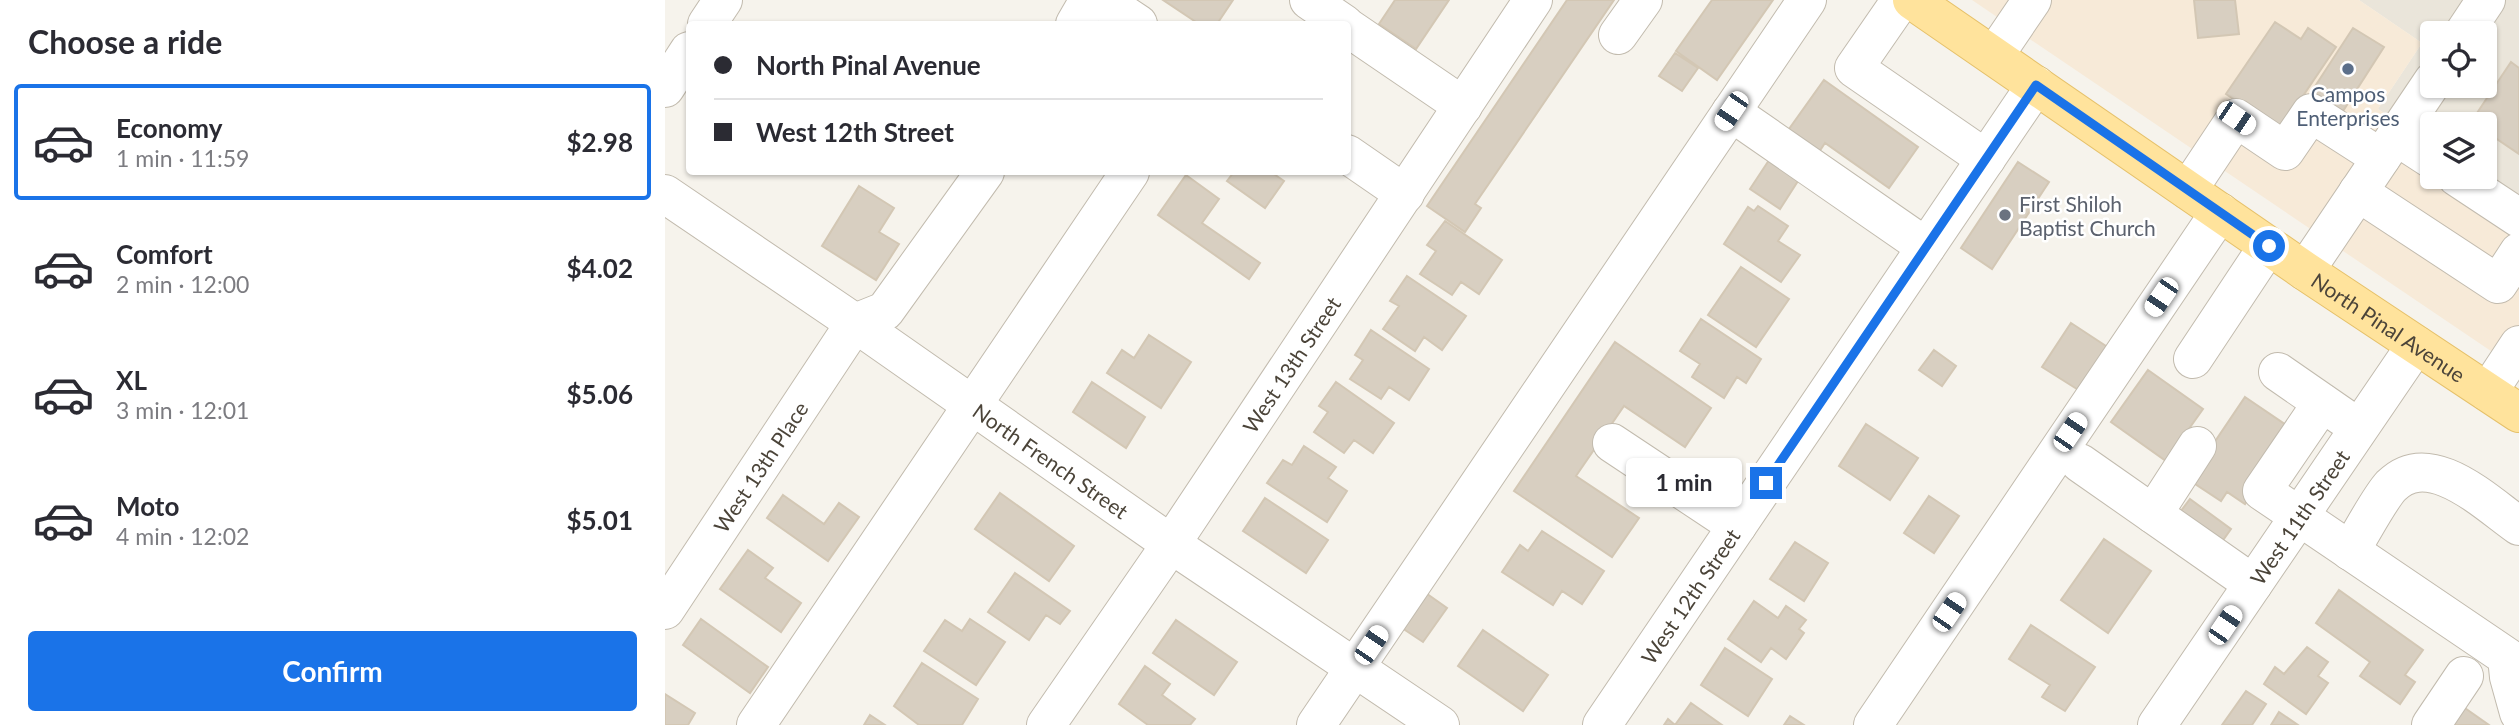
<!DOCTYPE html>
<html lang="en">
<head>
<meta charset="utf-8">
<style>
  :root { --surface:#fff; --page:#f2f2f3; --text:#2b2b33; --muted:#7c7c81; --line:#e1e1e2; --accent:#1a73e8 }
  body { margin:0; font-family:Lato,sans-serif; background:var(--page); color:var(--text); height:100vh; display:flex; flex-direction:column; font-size:26px; white-space:nowrap }
  * { box-sizing:border-box; margin:0 }
  p { font-size:23px; color:var(--muted) }
  .icon { flex:none; width:38px; height:38px; fill:none; stroke:currentColor; stroke-width:2; stroke-linecap:round; stroke-linejoin:round }
  .map { position:relative; flex:1; overflow:hidden }
  .sheet { display:flex; flex-direction:column; background:var(--surface); width:665px }
  .sheet>* { flex:none }
  .guide { position:absolute; left:21px; top:21px; width:665px; height:154px; border-radius:7px; box-shadow:0 2px 5px #0004; display:grid; align-content:center; height:154px; padding:0 28px; background:var(--surface) }
  .tools { position:absolute; left:1755px; top:21px; display:grid; gap:14px }
  .tools a { display:grid; place-items:center; width:77px; height:77px; border-radius:7px; background:var(--surface); box-shadow:0 2px 5px #0004; font-size:35px }
  .end { position:absolute; width:32px; height:32px; margin:-16px; border:9px solid #1a73e8; background:#fff; box-shadow:0 0 0 4px #fff }
  .from { border-radius:50% }
  .bubble { position:absolute; height:49px; border-radius:7px; background:var(--surface); box-shadow:0 2px 5px #0004; font-size:23px; font-weight:700; line-height:49px; text-align:center }
  .car { position:absolute; width:21px; height:42px; margin:-21px -10px; border-radius:9px; box-shadow:0 0 5px 2px #0007; background:linear-gradient(#fff 24%,#345 0 40%,#fff 0 76%,#345 0 86%,#fff 0) }
  .guide b { display:flex; align-items:center; gap:24px; height:66px; font-size:26px }
  .guide b+b { border-top:2px solid var(--line) }
  .guide i { width:18px; height:18px; background:var(--text) }
  ul { padding:0; list-style:none }
  li { display:flex; align-items:center; gap:21px; height:116px; margin:0 14px 10px; padding:0 14px; border:4px solid transparent; border-radius:7px }
  li div { flex:1 }
  li b { display:block; font-size:26px }
  li em { font-style:normal; font-weight:700 }
  li.current { border-color:var(--accent) }
  li>.icon { width:63px; height:63px; stroke-width:1.5 }
  h2 { padding:0 28px; font-size:32px; line-height:84px }
  .action { display:flex; gap:14px; margin-top:auto; padding:14px 28px }
  .action a { flex:1; height:80px; border-radius:7px; background:var(--accent); color:#fff; font-size:28px; font-weight:700; line-height:80px; text-align:center }
  main { display:flex; flex:1; min-height:0 }
  .map>svg:first-child { display:block }
  .residential { fill:#eae5da; fill-rule:evenodd }
  .commercial { fill:#f7ead8 }
  .building { fill:#d8cfc1; stroke:#d3c7b4; stroke-width:2 }
  .lines { fill:none; stroke-linecap:round; stroke-linejoin:round }
  .minor-casing { stroke:#c2bbae; stroke-width:40 }
  .major-casing { stroke:#e6c16a; stroke-width:40 }
  .minor { stroke:#fff; stroke-width:38 }
  .major { stroke:#ffe39c; stroke-width:38 }
  .route { stroke:#1a73e8; stroke-width:9 }
  .service-dot { fill:#5c6f8a; stroke:#fff; stroke-width:2.5 }
  .worship-dot { fill:#6b7280; stroke:#fff; stroke-width:2.5 }
  .labels { text-anchor:middle; dominant-baseline:central; stroke-width:5; stroke-linejoin:round; paint-order:stroke }
  .service-label { font-size:21px; fill:#4e5e75; stroke:#fff }
  .worship-label { font-size:21px; fill:#5b616d; stroke:#fff; text-anchor:start }
  .street-label { font-size:21px; fill:#4b4439; stroke:#fff }
</style>
</head>
<body>
<main>
<section class="sheet">
<h2>Choose a ride</h2>
<ul>
<li class="current"><svg class="icon" aria-label="car" viewBox="0 0 24 24"><path d="M5 17H2v-5l4-1 3-4h7l3 4 3 1v5h-3M9 17h6M6 11h13"/><circle cx="7" cy="17" r="2"/><circle cx="17" cy="17" r="2"/></svg><div><b>Economy</b><p>1 min · 11:59</p></div><em>$2.98</em></li>
<li><svg class="icon" aria-label="car" viewBox="0 0 24 24"><path d="M5 17H2v-5l4-1 3-4h7l3 4 3 1v5h-3M9 17h6M6 11h13"/><circle cx="7" cy="17" r="2"/><circle cx="17" cy="17" r="2"/></svg><div><b>Comfort</b><p>2 min · 12:00</p></div><em>$4.02</em></li>
<li><svg class="icon" aria-label="car" viewBox="0 0 24 24"><path d="M5 17H2v-5l4-1 3-4h7l3 4 3 1v5h-3M9 17h6M6 11h13"/><circle cx="7" cy="17" r="2"/><circle cx="17" cy="17" r="2"/></svg><div><b>XL</b><p>3 min · 12:01</p></div><em>$5.06</em></li>
<li><svg class="icon" aria-label="car" viewBox="0 0 24 24"><path d="M5 17H2v-5l4-1 3-4h7l3 4 3 1v5h-3M9 17h6M6 11h13"/><circle cx="7" cy="17" r="2"/><circle cx="17" cy="17" r="2"/></svg><div><b>Moto</b><p>4 min · 12:02</p></div><em>$5.01</em></li>
</ul>
<div class="action"><a>Confirm</a></div>
</section>
<div class="map">
<svg width="1854" height="725" viewBox="0 0 1854 725">
  <rect width="100%" height="100%" fill="#f6f3ec"/>
  <path class="residential" d="M1694 0H1854V201L1820 177V124H1768L1767 144 1713 109 1757 43ZM1768 33H1820V86H1768Z"/>
  <path class="commercial" d="M1307 0H1694L1757 43 1713 109 1767 144 1768 177H1817L1854 201V370Z"/>
  <path class="building" d="M498 0H568L552 24H534Z
    M730 0H784L751 49 714 24Z
    M902 0H949L810 204 816 208 800 232 762 206Z
    M1047 0H1108L1052 80 1011 51Z
    M1529 0H1570L1574 34 1533 38Z
    M1610 22 1636 39 1643 28 1671 47 1615 130 1561 94Z
    M1688 28 1719 47 1678 111 1647 91Z
    M1010 53 1033 68 1017 91 994 76Z
    M1846 62 1854 68V154L1820 131V124H1810L1806 122Z
    M1159 80 1253 147 1224 188 1160 143 1150 158 1119 136Z
    M1110 151 1140 170 1115 209 1085 189Z
    M1353 162 1384 182 1327 269 1296 248Z
    M569 172H606L619 181 600 208 562 181Z
    M521 175 554 199 537 223 595 263 584 279 493 215Z
    M194 186 229 208 214 232 234 244 211 280 157 246Z
    M1093 206 1123 226 1113 241 1135 255 1116 282 1059 244 1083 207 1089 211Z
    M780 221 837 260 814 294 796 282 787 295 755 274 771 251 762 245Z
    M1076 267 1124 299 1091 347 1043 315Z
    M742 276 801 316 777 350 759 337 750 351 718 329 734 306 725 301Z
    M1036 319 1096 359 1081 383 1072 377 1059 398 1027 377 1035 364 1015 351Z
    M1406 323 1444 348 1415 391 1377 367Z
    M706 330 764 369 744 400 724 387 716 399 685 379 698 360 690 355Z
    M484 335 526 362 496 408 442 373 457 350 469 358Z
    M950 342 1046 408 1020 447 959 406 911 476 974 518 947 557 849 491Z
    M1269 350 1291 366 1277 386 1254 370Z
    M1483 370 1538 409 1501 461 1446 422Z
    M427 382 480 417 461 448 408 412Z
    M671 382 729 423 708 453 689 440 679 453 649 432 663 412 654 406Z
    M1580 397 1630 431 1580 504 1562 492 1556 501 1524 480Z
    M1201 424 1253 458 1225 500 1174 466Z
    M639 446 671 467 663 478 682 491 662 522 602 483 618 460 627 465Z
    M335 493 409 546 384 581 310 529Z
    M118 495 159 524 174 503 194 517 163 561 102 518Z
    M1264 496 1294 516 1269 553 1239 533Z
    M600 498 663 540 641 573 578 531Z
    M1525 499 1566 529 1551 550 1509 520Z
    M877 531 939 571 917 604 897 591 888 605 837 572 855 545 863 551Z
    M1439 539 1486 571 1443 633 1396 600Z
    M1130 542 1163 563 1139 601 1105 579Z
    M83 550 108 568 100 578 136 603 116 632 55 589Z
    M350 573 405 611 395 624 381 615 364 640 323 612Z
    M1674 590 1758 650 1740 675 1750 682 1735 704 1695 676 1705 662 1651 623Z
    M758 591 782 608 758 642 734 626Z
    M1089 601 1113 618 1121 606 1141 620 1134 629 1139 633 1121 659 1106 648 1096 662 1063 639Z
    M36 619 103 667 85 693 18 645Z
    M305 619 340 642 311 685 259 651 280 620 297 631Z
    M511 620 572 662 549 695 488 653Z
    M1366 625 1430 667 1400 711 1377 697 1385 685 1344 659Z
    M818 630 883 675 858 711 793 666Z
    M1642 647 1663 662 1653 676 1663 683 1641 714 1599 684 1610 667 1619 674Z
    M1060 648 1107 679 1083 716 1036 685Z
    M257 663 313 699 297 725H254L229 706Z
    M480 666 505 684 497 695 530 719 525 725H483L454 704Z
    M1581 691 1601 704 1587 725H1557Z
    M0 694 30 713 23 725H0Z
    M1026 703 1057 725H999L1003 719 1010 725Z
    M1797 706 1824 725H1784Z
    M1614 712 1633 725H1606Z
    M205 715 220 725H199Z
    M1125 716 1139 725H1119Z"/>
  <g class="lines">
    <defs>
      <g id="minor">
        <path d="M437 0 473 24"/>
        <path d="M644 0 679 24"/>
        <path d="M1236 0 1189 68 1321 159"/>
        <path d="M42 24 58 0"/>
        <path d="M410 24 424 0"/>
        <path d="M682 27 798 106"/>
        <path d="M1799 33 1821 0"/>
        <path d="M953 35 978 0"/>
        <path d="M1329 56 1367 0"/>
        <path d="M0 88 24 51"/>
        <path d="M1066 112 1261 247"/>
        <path d="M1731 136 1768 160"/>
        <path d="M682 154 740 194"/>
        <path d="M1792 177 1854 218"/>
        <path d="M1523 190 1571 118 1620 151 1646 113 1716 158"/>
        <path d="M1693 192 1833 284 1854 252"/>
        <path id="s1" d="M0 194 190 323 506 544 775 725"/>
        <path d="M1640 271 1768 81"/>
        <path d="M1528 359 1603 246"/>
        <path d="M1613 372 1678 417"/>
        <path d="M1823 392 1854 345"/>
        <path d="M1657 403 1597 491 1842 657 1844 677 1854 713"/>
        <path d="M947 443 1072 526"/>
        <path d="M1415 463 1588 584"/>
        <path d="M1488 514 1532 446"/>
        <path d="M1685 551C1696 534 1714 499 1726 486 1765 447 1821 503 1854 526"/>
        <path id="s2" d="M0 610 190 323 220 311 320 172"/>
        <path d="M91 725 465 172"/>
        <path id="s3" d="M381 725 506 544 868 0"/>
        <path d="M651 725 1142 0"/>
        <path id="s4" d="M937 725 1371 85"/>
        <path d="M1208 725 1555 212"/>
        <path id="s5" d="M1492 725 1751 345"/>
        <path d="M1766 725 1799 676"/>
      </g>
      <g id="major">
        <path id="s6" d="M1247 0 1640 271 1854 413"/>
      </g>
    </defs>
    <use href="#minor" class="minor-casing"/>
    <use href="#major" class="major-casing"/>
    <use href="#minor" class="minor"/>
    <use href="#major" class="major"/>
  </g>
  <g class="lines">
    <path class="route" d="M1101 483 1371 85 1604 246"/>
  </g>
  <circle class="service-dot" cx="1683" cy="69" r="7"/>
  <circle class="worship-dot" cx="1340" cy="215" r="7"/>
  <g class="labels">
    <g class="service-label">
      <text x="1683" y="93">Campos<tspan x="1683" dy="24">Enterprises</tspan></text>
    </g>
    <g class="worship-label">
      <text x="1354" y="203">First Shiloh<tspan x="1354" dy="24">Baptist Church</tspan></text>
    </g>
    <g class="street-label">
      <text stroke="none"><textPath href="#s6" startOffset="578">North Pinal Avenue</textPath></text>
      <text stroke="none"><textPath href="#s3" startOffset="436">West 13th Street</textPath></text>
      <text stroke="none"><textPath href="#s1" startOffset="469">North French Street</textPath></text>
      <text stroke="none"><textPath href="#s2" startOffset="172">West 13th Place</textPath></text>
      <text stroke="none"><textPath href="#s5" startOffset="252">West 11th Street</textPath></text>
      <text stroke="none"><textPath href="#s4" startOffset="156">West 12th Street</textPath></text>
    </g>
  </g>
</svg>
<div class="tools">
<a><svg class="icon" aria-label="locate" viewBox="0 0 24 24"><circle cx="12" cy="12" r="6"/><path d="M12 2v4M12 18v4M2 12h4M18 12h4"/></svg></a>
<a><svg class="icon" aria-label="layers" viewBox="0 0 24 24"><path d="M12 4l9 5-9 5-9-5zM3 14l9 5 9-5"/></svg></a>
</div>
<i class="end from" style="left:1604px;top:246px"></i>
<i class="end" style="left:1101px;top:483px"></i>
<div class="bubble" style="left:961px;top:458px;width:116px">1 min</div>
<i class="car" style="left:1066px;top:111px;rotate:214deg"></i>
<i class="car" style="left:1571px;top:118px;rotate:124deg"></i>
<i class="car" style="left:1496px;top:297px;rotate:214deg"></i>
<i class="car" style="left:1405px;top:432px;rotate:34deg"></i>
<i class="car" style="left:1284px;top:612px;rotate:34deg"></i>
<i class="car" style="left:1560px;top:625px;rotate:34deg"></i>
<i class="car" style="left:706px;top:645px;rotate:34deg"></i>
<div class="guide">
<b><i class="from"></i>North Pinal Avenue</b>
<b><i></i>West 12th Street</b>
</div>
</div>
</main>
</body>
</html>
